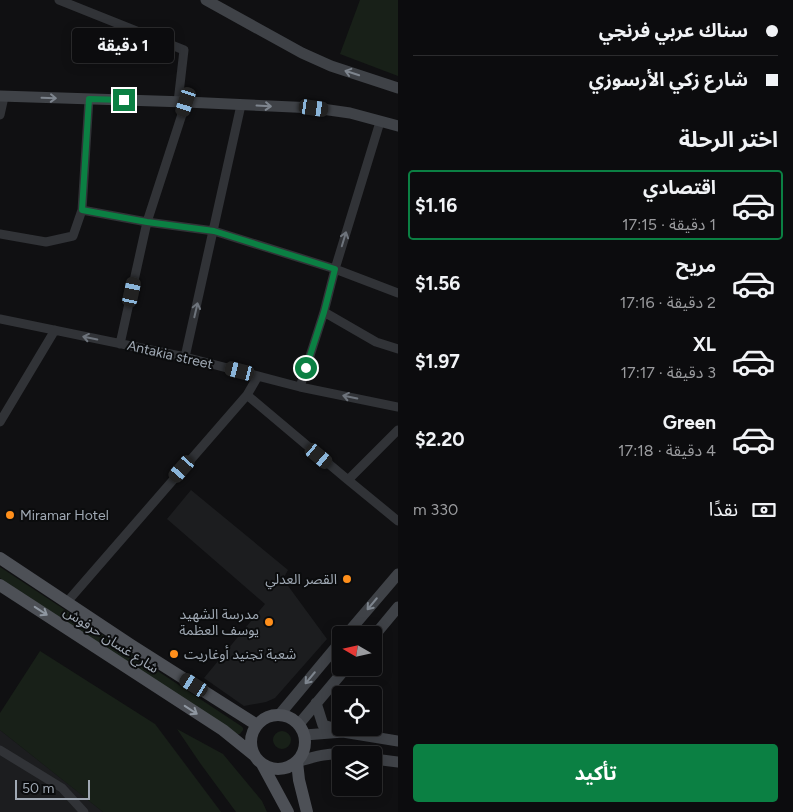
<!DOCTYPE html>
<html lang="ar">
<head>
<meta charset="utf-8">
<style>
  :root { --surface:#0c0c0e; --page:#1a1a1c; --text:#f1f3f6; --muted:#9a9b9e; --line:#2c2c2e; --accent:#0b8043 }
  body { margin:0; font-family:Figtree,"Noto Sans Arabic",sans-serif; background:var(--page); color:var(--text); direction:rtl; height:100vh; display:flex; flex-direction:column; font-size:19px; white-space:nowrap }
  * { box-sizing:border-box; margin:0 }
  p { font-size:16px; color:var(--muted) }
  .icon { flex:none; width:28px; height:28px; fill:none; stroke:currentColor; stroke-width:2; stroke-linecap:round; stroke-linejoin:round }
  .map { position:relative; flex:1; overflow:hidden; direction:ltr }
  .drawer { display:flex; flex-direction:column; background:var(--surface); width:395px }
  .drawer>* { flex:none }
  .top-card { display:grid; align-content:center; height:110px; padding:0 15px; background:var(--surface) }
  .needle { width:32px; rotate:279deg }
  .fabs { position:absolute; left:332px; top:626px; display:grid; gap:10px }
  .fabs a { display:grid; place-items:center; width:50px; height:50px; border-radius:5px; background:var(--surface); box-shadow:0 2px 12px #0003,0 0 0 1px var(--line); font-size:25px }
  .scale { position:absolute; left:15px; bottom:12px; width:75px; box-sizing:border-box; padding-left:5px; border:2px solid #a0a9b4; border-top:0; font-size:14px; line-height:18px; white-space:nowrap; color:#a0a9b4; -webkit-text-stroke:4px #0b0c0d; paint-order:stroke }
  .end { position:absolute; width:22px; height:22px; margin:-11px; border:6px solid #0b8043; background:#fff; box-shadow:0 0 0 2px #fff }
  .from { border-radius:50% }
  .bubble { position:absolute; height:35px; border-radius:5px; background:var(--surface); box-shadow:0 2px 12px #0003,0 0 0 1px var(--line); font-size:16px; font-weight:700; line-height:35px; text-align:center; direction:rtl }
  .car { position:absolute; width:15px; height:30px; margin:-15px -8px; border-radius:6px; box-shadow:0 0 4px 1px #0007; background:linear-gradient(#222 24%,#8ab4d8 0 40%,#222 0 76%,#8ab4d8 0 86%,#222 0) }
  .top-card b { display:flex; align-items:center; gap:18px; height:48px; font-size:19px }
  .top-card b+b { border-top:1px solid var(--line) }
  .top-card i { width:12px; height:12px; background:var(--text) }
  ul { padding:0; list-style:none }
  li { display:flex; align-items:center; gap:15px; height:70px; margin:0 10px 8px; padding:0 5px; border:2px solid transparent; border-radius:5px }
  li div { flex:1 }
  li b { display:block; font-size:19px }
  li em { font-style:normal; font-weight:700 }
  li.current { border-color:var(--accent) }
  li>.icon { width:45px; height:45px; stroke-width:1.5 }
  h2 { padding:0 15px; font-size:22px; line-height:60px }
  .pay { display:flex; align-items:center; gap:12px; height:55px; padding:0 15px; font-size:19px }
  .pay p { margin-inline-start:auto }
  .action { display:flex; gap:10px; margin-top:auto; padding:10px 15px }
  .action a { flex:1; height:58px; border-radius:5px; background:var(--accent); color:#fff; font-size:20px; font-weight:700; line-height:58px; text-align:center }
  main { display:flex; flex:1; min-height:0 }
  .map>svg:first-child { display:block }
  .built { fill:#1c1d1f }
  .green { fill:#182018 }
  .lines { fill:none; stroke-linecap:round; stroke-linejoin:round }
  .street { stroke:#313337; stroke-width:9 }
  .secondary { stroke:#3f4247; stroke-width:11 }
  .primary { stroke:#4d5056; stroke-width:12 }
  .oneway { stroke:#7e858e }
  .oneway2 { stroke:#6e747c }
  .oneway3 { stroke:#8f97a1 }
  .route { stroke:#0b8043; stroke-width:6 }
  .poi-dot { fill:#ff8f1b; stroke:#0b0c0d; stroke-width:2 }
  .labels { text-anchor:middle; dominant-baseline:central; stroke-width:4; stroke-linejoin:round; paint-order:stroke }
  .street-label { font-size:14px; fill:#a0a9b4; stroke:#0b0c0d }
  .poi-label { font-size:14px; fill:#a0a9b4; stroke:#0b0c0d; text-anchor:start }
</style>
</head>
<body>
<main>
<section class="drawer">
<div class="top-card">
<b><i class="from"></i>سناك عربي فرنجي</b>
<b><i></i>شارع زكي الأرسوزي</b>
</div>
<h2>اختر الرحلة</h2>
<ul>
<li class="current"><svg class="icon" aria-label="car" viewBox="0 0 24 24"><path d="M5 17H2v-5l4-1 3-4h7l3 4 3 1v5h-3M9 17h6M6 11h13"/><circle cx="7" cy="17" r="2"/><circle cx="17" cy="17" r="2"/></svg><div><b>اقتصادي</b><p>1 دقيقة · 17:15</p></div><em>$1.16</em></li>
<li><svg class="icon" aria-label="car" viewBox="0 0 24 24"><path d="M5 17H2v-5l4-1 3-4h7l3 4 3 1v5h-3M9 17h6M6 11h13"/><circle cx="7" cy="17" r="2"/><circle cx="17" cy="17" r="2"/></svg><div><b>مريح</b><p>2 دقيقة · 17:16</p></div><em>$1.56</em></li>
<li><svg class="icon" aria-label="car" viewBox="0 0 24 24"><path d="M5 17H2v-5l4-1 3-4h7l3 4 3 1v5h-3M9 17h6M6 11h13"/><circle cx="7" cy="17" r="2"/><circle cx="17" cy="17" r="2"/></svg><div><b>XL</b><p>3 دقيقة · 17:17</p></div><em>$1.97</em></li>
<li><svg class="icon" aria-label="car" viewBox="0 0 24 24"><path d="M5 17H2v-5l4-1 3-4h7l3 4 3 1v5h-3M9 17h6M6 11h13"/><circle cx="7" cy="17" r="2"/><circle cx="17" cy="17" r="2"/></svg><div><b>Green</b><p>4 دقيقة · 17:18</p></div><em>$2.20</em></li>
</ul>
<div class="pay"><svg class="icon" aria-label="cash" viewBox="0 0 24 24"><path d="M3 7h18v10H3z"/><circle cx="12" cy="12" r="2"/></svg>نقدًا<p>330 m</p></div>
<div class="action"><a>تأكيد</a></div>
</section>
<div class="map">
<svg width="398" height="812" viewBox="0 0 398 812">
  <rect width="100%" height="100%" fill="#101012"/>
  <path class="built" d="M191 490 288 570 283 579 327 639 275 698 266 702 244 706 204 678 265 604 167 519Z
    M0 730 82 795 103 812H0Z"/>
  <path class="green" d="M360 0H398V76L340 54Z
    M0 567 241 726 243 728V730L240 734H237L0 578Z
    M40 651 155 724 221 812H103L0 730V713Z
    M177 729 223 754 262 801 267 812H236L200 763Z
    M273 740a9 9 0 1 1 18 0a9 9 0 1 1-18 0Z"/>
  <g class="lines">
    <path class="street" d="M59 0 184 50 178 102
      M0 115 4 97
      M82 210 89 99
      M0 234 46 242 73 236 82 210 147 222 214 231 335 269 398 293
      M324 312 376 342 398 349
      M0 319 185 357 300 387 398 407
      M120 344 147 222 186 102
      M185 357 241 105
      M300 387 324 312 335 269 380 122
      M247 395 348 480
      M0 422 55 330
      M398 430 348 480 398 521
      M67 602 247 395 258 376
      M0 750 62 788 84 812"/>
    <path class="secondary" d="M206 0 302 53 331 66 398 88
      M0 96 186 102 315 108 350 113 398 126
      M346 635 398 574
      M374 636 398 607
      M316 703 323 725 339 730
      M280 714 341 641
      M299 724 346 668
      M305 735 343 732 398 741
      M374 759 398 762
      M297 762C316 756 330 752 350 755"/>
    <path class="primary" d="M0 558 131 645 257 725
      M0 585 223 730 254 755
      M251 742a27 27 0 1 1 54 0a27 27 0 1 1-54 0Z
      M297 762 299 780 307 812
      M262 764 288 812"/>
  </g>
  <defs><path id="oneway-shaft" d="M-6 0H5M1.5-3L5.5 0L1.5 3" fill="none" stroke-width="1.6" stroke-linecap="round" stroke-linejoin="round" transform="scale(1.25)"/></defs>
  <g class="oneway">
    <use href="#oneway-shaft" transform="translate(352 73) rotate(-162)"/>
    <use href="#oneway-shaft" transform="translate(49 98) rotate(2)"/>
    <use href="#oneway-shaft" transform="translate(264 106) rotate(3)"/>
    <use href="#oneway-shaft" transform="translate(372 604) rotate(130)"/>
    <use href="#oneway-shaft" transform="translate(310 678) rotate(130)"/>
  </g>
  <g class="oneway2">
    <use href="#oneway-shaft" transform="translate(344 239) rotate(-73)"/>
    <use href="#oneway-shaft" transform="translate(196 310) rotate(-77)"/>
    <use href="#oneway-shaft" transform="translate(90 338) rotate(-168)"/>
    <use href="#oneway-shaft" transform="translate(350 397) rotate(-168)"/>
  </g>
  <g class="oneway3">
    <use href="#oneway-shaft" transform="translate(41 611) rotate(33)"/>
    <use href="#oneway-shaft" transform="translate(191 710) rotate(33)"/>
  </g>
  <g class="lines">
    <path class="route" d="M124 100 89 99 82 210 147 222 214 231 335 269 324 312 306 368"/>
  </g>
  <g class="poi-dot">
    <circle cx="10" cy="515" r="5"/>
    <circle cx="347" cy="579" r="5"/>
    <circle cx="269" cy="622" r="5"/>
    <circle cx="174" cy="654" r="5"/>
  </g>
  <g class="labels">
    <g class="street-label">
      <text transform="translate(170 355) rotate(13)">Antakia street</text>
      <text transform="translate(111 640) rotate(33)">شارع غسان حرفوش</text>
    </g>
    <g class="poi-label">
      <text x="20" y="515">Miramar Hotel</text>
      <text x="337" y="579" text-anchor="end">القصر العدلي</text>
      <text x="259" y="614" text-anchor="end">مدرسة الشهيد<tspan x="259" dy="16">يوسف العظمة</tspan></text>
      <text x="184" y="654">شعبة تجنيد أوغاريت</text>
    </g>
  </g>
</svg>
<div class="fabs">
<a><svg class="needle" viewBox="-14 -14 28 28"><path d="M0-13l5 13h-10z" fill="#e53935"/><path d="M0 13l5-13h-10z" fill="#9a9b9e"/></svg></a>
<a><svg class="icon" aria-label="locate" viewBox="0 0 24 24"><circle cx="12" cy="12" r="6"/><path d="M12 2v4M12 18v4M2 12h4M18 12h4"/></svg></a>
<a><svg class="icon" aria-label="layers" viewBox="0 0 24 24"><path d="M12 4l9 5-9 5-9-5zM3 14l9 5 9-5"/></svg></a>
</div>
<div class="scale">50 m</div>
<i class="end from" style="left:306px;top:368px"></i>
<i class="end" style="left:124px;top:100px"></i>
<div class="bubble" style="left:72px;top:28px;width:102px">1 دقيقة</div>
<i class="car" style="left:186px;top:102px;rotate:198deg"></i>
<i class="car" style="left:314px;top:108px;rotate:98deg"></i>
<i class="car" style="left:132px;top:292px;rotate:12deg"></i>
<i class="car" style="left:240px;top:371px;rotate:284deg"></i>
<i class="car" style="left:319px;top:456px;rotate:130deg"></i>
<i class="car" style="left:182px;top:469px;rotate:221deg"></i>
<i class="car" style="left:194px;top:685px;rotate:302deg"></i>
</div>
</main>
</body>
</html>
